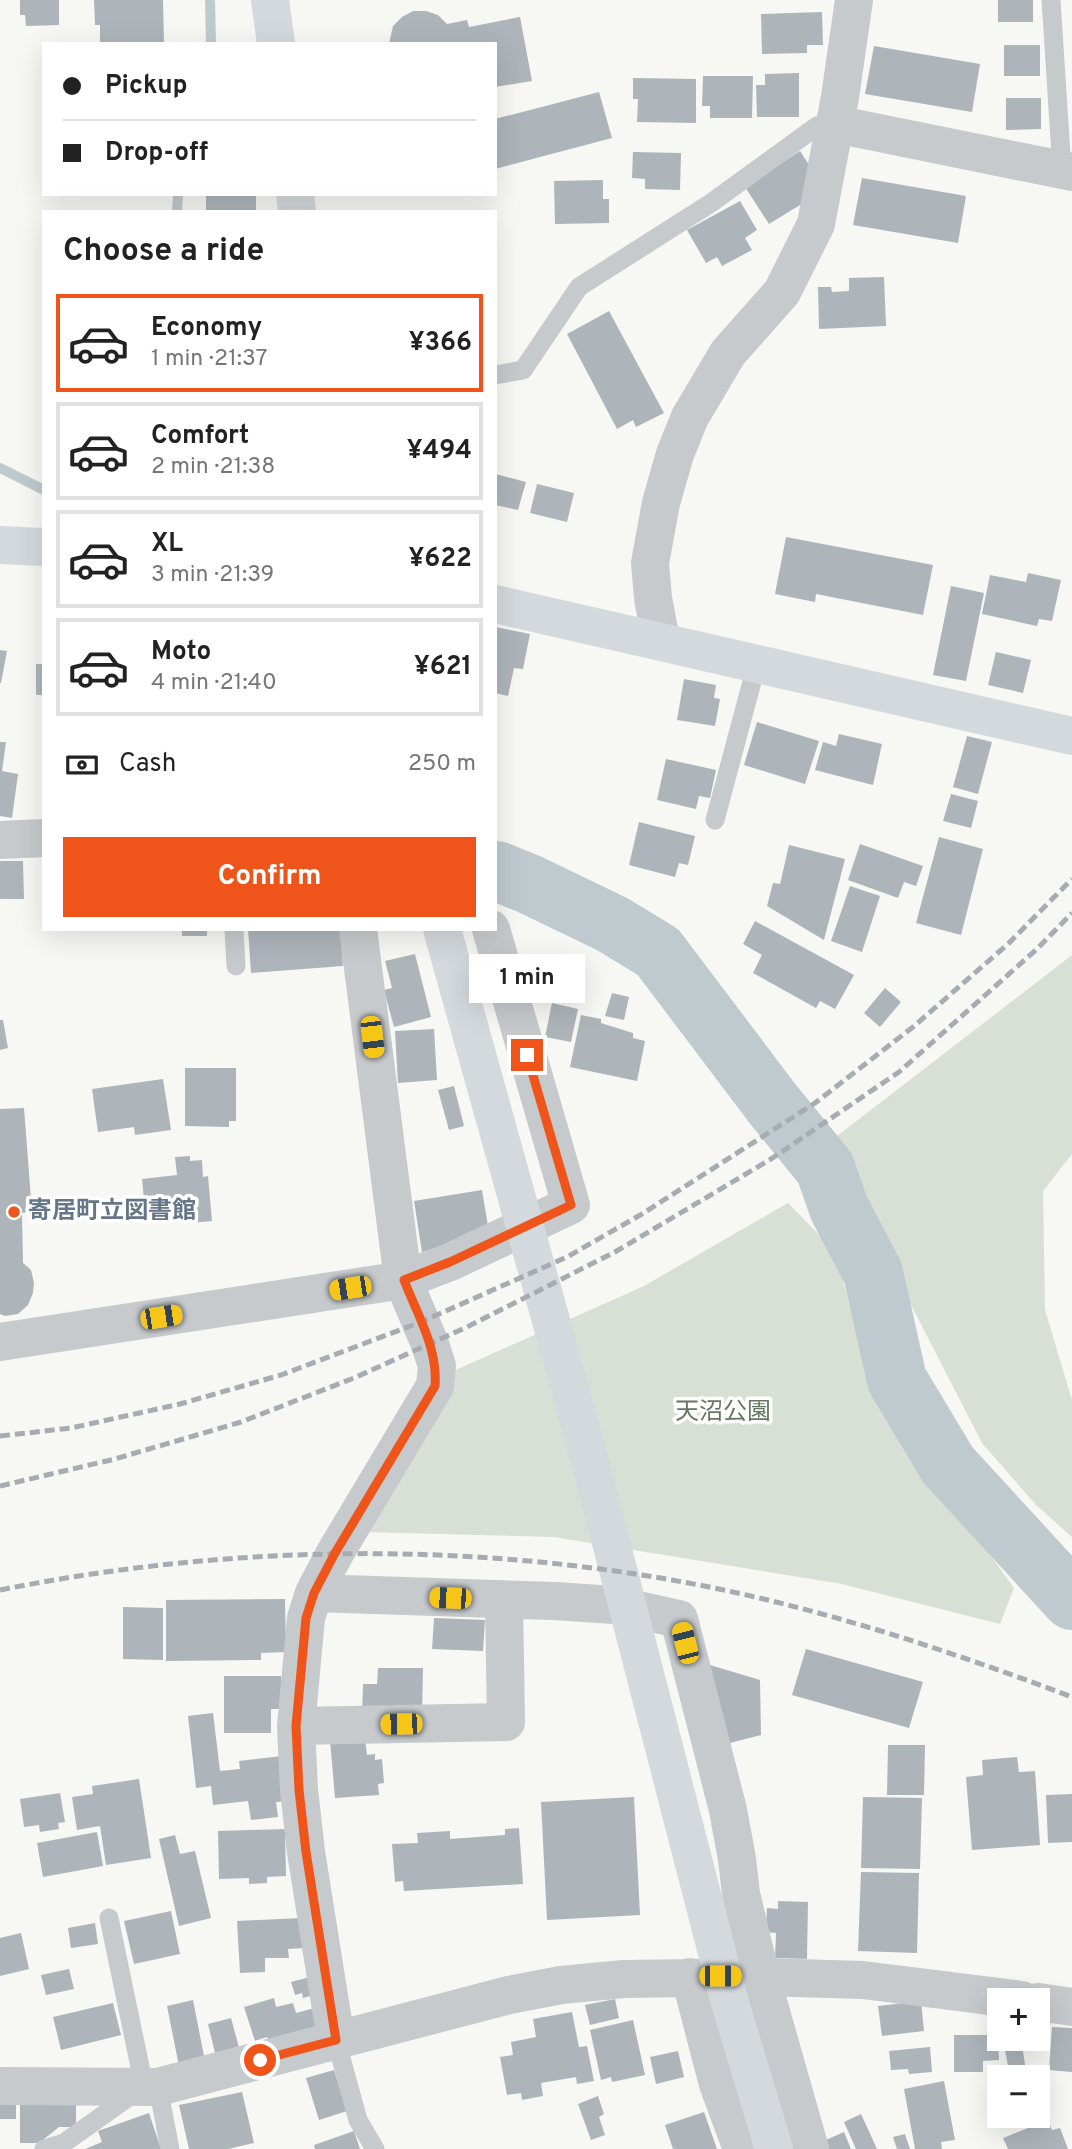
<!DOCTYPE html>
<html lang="en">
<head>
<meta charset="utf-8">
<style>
  :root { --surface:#fff; --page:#f6f6f6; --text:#222; --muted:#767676; --line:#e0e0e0; --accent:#ef551b }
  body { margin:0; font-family:Overpass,"Noto Sans JP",sans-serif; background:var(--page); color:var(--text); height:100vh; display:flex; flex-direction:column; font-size:26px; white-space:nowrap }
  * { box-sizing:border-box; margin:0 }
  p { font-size:23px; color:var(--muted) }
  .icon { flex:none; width:38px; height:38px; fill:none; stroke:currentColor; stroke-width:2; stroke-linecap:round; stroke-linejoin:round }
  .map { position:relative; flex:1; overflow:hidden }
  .sheet { position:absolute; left:42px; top:210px; width:455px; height:721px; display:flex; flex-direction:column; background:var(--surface); border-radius:0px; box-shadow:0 7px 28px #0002 }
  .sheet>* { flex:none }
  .guide { position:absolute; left:42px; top:42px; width:455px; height:154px; border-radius:0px; box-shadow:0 7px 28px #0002; display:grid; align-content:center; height:154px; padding:0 21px; background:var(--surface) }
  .buttons { position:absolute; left:987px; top:1988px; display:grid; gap:14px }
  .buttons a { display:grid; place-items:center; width:63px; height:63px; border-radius:0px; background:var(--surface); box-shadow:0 7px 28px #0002; font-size:35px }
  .end { position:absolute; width:32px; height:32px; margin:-16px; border:9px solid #ef551b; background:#fff; box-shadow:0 0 0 4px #fff }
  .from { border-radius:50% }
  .bubble { position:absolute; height:49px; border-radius:0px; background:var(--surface); box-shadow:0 7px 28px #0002; font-size:23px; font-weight:700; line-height:49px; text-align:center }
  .car { position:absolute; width:21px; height:42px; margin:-21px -10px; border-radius:9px; box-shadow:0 0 5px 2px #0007; background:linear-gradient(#f5c518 24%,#345 0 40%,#f5c518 0 76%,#345 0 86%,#f5c518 0) }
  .guide b { display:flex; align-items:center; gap:24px; height:66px; font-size:26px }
  .guide b+b { border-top:2px solid var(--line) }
  .guide i { width:18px; height:18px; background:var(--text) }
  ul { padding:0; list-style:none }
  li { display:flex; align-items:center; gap:21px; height:98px; margin:0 14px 10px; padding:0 7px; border:4px solid var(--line); border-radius:0px }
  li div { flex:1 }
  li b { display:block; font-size:26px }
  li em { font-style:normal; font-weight:700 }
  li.selected { border-color:var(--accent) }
  li>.icon { width:63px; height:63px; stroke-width:1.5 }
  h2 { padding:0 21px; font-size:32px; line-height:84px }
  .pay { display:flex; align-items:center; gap:18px; height:77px; padding:0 21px; font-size:26px }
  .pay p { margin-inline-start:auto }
  .action { display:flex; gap:14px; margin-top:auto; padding:14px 21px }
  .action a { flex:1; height:80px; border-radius:0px; background:var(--accent); color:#fff; font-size:28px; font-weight:700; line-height:80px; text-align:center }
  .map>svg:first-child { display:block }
  .green { fill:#d8dfd4 }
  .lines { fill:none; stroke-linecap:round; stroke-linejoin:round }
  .stream { stroke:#bfcacf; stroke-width:10 }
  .river { stroke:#bfcacf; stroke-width:60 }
  .building { fill:#adb5bb }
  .lane { stroke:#c6cacd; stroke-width:19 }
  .street { stroke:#c6cacd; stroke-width:38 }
  .secondary { stroke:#d4d9dd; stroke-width:38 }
  .rail { stroke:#a6acb2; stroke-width:5; stroke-dasharray:10 5; stroke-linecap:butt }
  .route { stroke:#ef551b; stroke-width:9 }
  .poi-dot { fill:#ef551b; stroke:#fff; stroke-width:2.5 }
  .labels { text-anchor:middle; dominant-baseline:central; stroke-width:7; stroke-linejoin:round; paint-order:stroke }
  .poi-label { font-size:24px; font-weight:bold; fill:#647687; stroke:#fff; text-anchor:start }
  .park-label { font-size:24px; fill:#63785f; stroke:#fff }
</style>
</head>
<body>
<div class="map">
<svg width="1072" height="2149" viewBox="0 0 1072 2149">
  <rect width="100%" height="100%" fill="#f7f7f3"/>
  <path class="green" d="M1072 955V1154L1043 1191 1045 1310 1072 1400V1537L1036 1505 982 1443 828 1143Z
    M788 1203 835 1251 873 1394 1014 1588 1000 1624 842 1584 554 1537 362 1532 449 1373 644 1286Z"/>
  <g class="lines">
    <path class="stream" d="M210 0 211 44
      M177 212 178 194
      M0 468 44 490"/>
    <path class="river" d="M497 871 529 884 612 924 658 952 772 1103 825 1168 839 1208 873 1273 897 1380 948 1465 1072 1600"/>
  </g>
  <path class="building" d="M20 0H59V25L26 26 25 15H20Z
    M94 0H163L164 44H100V25H95Z
    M998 0H1033V22H998Z
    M413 11H426L438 15 447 24 467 20 469 27 520 17 532 81 495 87V44H389L393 26 402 17Z
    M822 12 823 45H807V53L762 54 761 14Z
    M1004 45H1040V76H1004Z
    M874 46 980 64 972 112 865 94Z
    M799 73V117H757L756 85H765V74Z
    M703 76H753L752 118H710V106H702Z
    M633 78 696 79V123L637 122 638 99H633Z
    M599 92 612 138 495 169V119Z
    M1006 98H1041V129L1006 130Z
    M800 151 820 182 813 197 769 224 745 187Z
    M633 152 681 153 680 190 645 189V179L632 178Z
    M862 178 966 196 958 243 853 225Z
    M603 180V199H609V223L555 224 554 181Z
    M206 194H256V212H206Z
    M740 201 757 230 745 238 752 250 722 266 717 257 706 263 687 230Z
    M884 277 886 326 819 329 818 287H831L832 292 849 291V278Z
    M609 311 664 413 636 427 633 420 617 429 567 334Z
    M495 474 526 482 518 510 495 505Z
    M537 484 574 493 567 522 530 513Z
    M786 537 933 565 923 615 816 594 815 602 775 594Z
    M1028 573 1061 580 1052 621 1039 619 1037 626 982 614 990 575 1026 582Z
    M951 586 984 593 966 681 933 675Z
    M495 627 530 634 523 669 514 668 508 696 495 693Z
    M0 650 7 651 1 683H0Z
    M996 652 1031 660 1023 693 988 685Z
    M36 664H44V695H36Z
    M684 679 716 685 714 698 720 699 715 726 677 720Z
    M757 722 819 741 805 784 744 765Z
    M839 734 882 744 873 785 815 770 823 742 836 746Z
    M967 736 992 742 978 794 953 787Z
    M0 742H6L2 771 18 774 12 818 0 816Z
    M666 759 716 770 710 798 699 796 696 809 657 800Z
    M951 794 978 801 971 828 943 821Z
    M639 822 695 836 688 865 679 863 675 877 629 865Z
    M939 837 983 849 961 935 916 923Z
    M860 844 923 866 916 886 904 882 898 898 848 880Z
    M789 845 845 859 824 940 767 906 773 883 780 884Z
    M0 861H23L24 899H0Z
    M850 886 880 896 862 952 831 941Z
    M755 921 854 975 835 1009 820 1001 816 1008 753 973 762 955 743 944Z
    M182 929H207V936H182Z
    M248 929H341L343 966 251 973Z
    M415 954 431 1017 394 1027 384 990 392 988 385 961Z
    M885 988 901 1002 880 1027 864 1013Z
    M612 993 629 997 624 1020 605 1016Z
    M552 1003 578 1009 571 1042 545 1037Z
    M581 1015 601 1019V1023L633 1033V1038L645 1041 637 1081 570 1067Z
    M0 1020H3L8 1048 0 1050Z
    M434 1029 437 1080 398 1083 395 1031Z
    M185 1068H236V1121H229V1127L185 1126Z
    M163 1079 171 1130 135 1135 134 1127 98 1132 92 1089Z
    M454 1086 464 1126 449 1130 438 1090Z
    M24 1108 32 1212 22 1213 23 1263 31 1270 34 1283 33 1293 28 1305 18 1314 5 1316 0 1314V1109Z
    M190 1156V1161L202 1160 203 1177 208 1176 212 1221 190 1223 189 1217 146 1221 142 1179 177 1175 175 1157Z
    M482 1190 489 1232 422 1252 414 1201Z
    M285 1599 286 1652 261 1653V1660L166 1661V1600Z
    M123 1607 163 1608V1660L123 1659Z
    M434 1618 485 1620 483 1651 432 1649Z
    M806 1649 923 1682 909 1728 792 1695Z
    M710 1665 760 1680 761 1735 722 1745Z
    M378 1668H423L422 1716 362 1715 363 1684H377Z
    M224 1676H281L282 1709H271V1733H224Z
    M213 1713 220 1771 240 1769 239 1761 282 1756 287 1801 276 1802 278 1817 251 1820 248 1801 213 1805 211 1786 196 1788 188 1716Z
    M365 1738 367 1755 375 1754V1760L382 1759 384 1783 378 1784 379 1795 335 1798 330 1740Z
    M888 1745H925L924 1795H887Z
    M1017 1757 1019 1772 1035 1771 1040 1845 972 1850 966 1777 983 1775 982 1760Z
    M139 1779 151 1858 106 1865 100 1826 77 1830 72 1797 93 1794 92 1786Z
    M60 1793 65 1822 58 1823 59 1829 40 1832 39 1825 24 1827 20 1799Z
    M1072 1794V1842L1048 1843 1046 1795Z
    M634 1797 640 1915 547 1920 541 1802Z
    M863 1797 922 1798 920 1869 861 1868Z
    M519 1828 523 1884 404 1891 403 1881 395 1882 392 1844 418 1843 417 1833 450 1831V1839L505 1835V1829Z
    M285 1829 286 1876 267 1877V1883L249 1884V1878L219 1879 218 1831Z
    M97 1832 103 1866 43 1877 37 1843Z
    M175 1835 180 1854 195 1851 211 1918 179 1926 159 1839Z
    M861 1872 919 1873 917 1953 858 1951Z
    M778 1901 808 1902 807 1959 775 1958 776 1933 766 1932 767 1908 778 1909Z
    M171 1911 180 1954 134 1964 124 1921Z
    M301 1918 306 1948 288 1949 289 1958H265V1972L240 1973 237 1921Z
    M95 1923 98 1944 71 1948 68 1928Z
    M21 1933 29 1969 0 1976V1938Z
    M69 1969 74 1989 46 1995 41 1975Z
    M318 1975 322 1993 303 1998 302 1993 295 1995 291 1982Z
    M274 1998 276 2007 293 2003 296 2013 322 2006 330 2033 269 2043 267 2037 255 2041 244 2007Z
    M615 1999 619 2018 590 2025 585 2005Z
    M193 2000 205 2061 179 2066 167 2006Z
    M921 2001 924 2031 882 2036 878 2006Z
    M113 2003 121 2035 61 2050 53 2017Z
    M572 2012 579 2047 587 2046 594 2081 577 2084 576 2077 541 2083 543 2096 522 2100 521 2093 507 2095 500 2057 513 2055 511 2042 536 2037 533 2019Z
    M231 2018 241 2055 217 2061 208 2024Z
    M633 2020 645 2075 612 2082 611 2077 601 2080 590 2030Z
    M1052 2027 1072 2028V2072L1049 2070Z
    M954 2035H998L999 2060 983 2061V2072H954Z
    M1003 2039H1021L1027 2077H1010Z
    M930 2047 932 2072 909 2074 908 2069 891 2070 889 2051Z
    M678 2051 684 2077 656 2084 650 2057Z
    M334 2070 347 2111 319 2120 306 2078Z
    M944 2081 955 2140 941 2142 942 2149H915L904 2089Z
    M242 2092 254 2143 228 2149H189L179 2105Z
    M598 2096 604 2114 599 2117 605 2135 591 2140 578 2104Z
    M0 2102H16V2119H0Z
    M20 2103 76 2104V2127H59L39 2143H20Z
    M704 2112 717 2149H673L665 2125Z
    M149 2113 161 2149H85L102 2142 98 2131Z
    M861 2114 877 2149H856L844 2122Z
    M1048 2120 1052 2130 1060 2128 1068 2149H1008L1003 2138Z
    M354 2131 360 2149H315L314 2145Z
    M844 2132 851 2149H822L819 2143Z
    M905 2134 910 2149H897L893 2137Z"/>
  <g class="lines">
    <path class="lane" d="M1051 0 1062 170
      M495 375 523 370 579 287 711 203 817 126 835 124
      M715 820 757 663
      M234 929 236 966
      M336 2040 358 2120 375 2149
      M158 2087 170 2149
      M44 2149 64 2143 144 2086 109 1918"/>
    <path class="street" d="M835 124 1072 172
      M661 641 653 598 650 563 661 503 675 454 690 417 728 353 782 292 816 224 840 97 854 0
      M0 840 44 838
      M0 1342 403 1280 450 1262 571 1205 491 929
      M314 1593 554 1601 615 1605 679 1619 728 1810 737 1859 741 1894 761 1977 810 2149
      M296 1726 506 1722 504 1600
      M690 1977 718 2084 742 2149
      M1038 2002 1072 2007
      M336 2040 306 1852 299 1790 296 1726 306 1618 314 1593 335 1553 435 1386 437 1366 430 1344 403 1280 358 929
      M0 2086 158 2087 509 1995 561 1985 624 1979 761 1977 863 1980 1022 2000"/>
    <path class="secondary" d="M270 0 276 44
      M295 194 297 212
      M0 545 44 547
      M495 604 1072 736
      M442 929 589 1457 730 2003 774 2149"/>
    <path class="rail" d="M0 1436 71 1428 180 1404 281 1375 421 1322 567 1257 642 1214 815 1103 913 1027 1008 944 1072 879
      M0 1486 115 1459 241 1422 354 1378 467 1327 615 1252 771 1159 899 1072 1037 949 1072 913
      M0 1590C221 1546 449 1541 672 1580 809 1604 942 1648 1072 1697"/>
  </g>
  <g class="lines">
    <path class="route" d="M260 2060 336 2040 306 1852 299 1790 296 1726 306 1618 314 1593 335 1553 435 1386C438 1348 417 1314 404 1280L450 1262 571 1205 527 1055"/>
  </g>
  <circle class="poi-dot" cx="14" cy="1212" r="7"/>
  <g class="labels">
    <g class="poi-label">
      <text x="28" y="1212">寄居町立図書館</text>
    </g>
    <g class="park-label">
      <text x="723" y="1413">天沼公園</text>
    </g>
  </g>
</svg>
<div class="buttons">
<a>+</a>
<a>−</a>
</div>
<i class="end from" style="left:260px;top:2060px"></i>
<i class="end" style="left:527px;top:1055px"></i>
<div class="bubble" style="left:469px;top:954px;width:116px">1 min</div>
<i class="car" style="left:372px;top:1037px;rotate:173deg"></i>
<i class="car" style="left:350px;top:1288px;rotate:261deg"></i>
<i class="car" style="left:161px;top:1317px;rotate:81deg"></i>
<i class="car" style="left:450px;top:1598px;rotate:272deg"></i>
<i class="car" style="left:685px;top:1643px;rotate:346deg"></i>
<i class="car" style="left:401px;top:1724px;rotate:269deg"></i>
<i class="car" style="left:720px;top:1976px;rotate:90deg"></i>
<div class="guide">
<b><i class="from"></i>Pickup</b>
<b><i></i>Drop-off</b>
</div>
<section class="sheet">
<h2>Choose a ride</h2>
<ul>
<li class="selected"><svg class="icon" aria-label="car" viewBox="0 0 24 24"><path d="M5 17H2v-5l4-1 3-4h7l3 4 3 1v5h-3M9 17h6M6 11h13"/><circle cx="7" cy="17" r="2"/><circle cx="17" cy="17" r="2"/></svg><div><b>Economy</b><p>1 min · 21:37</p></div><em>¥366</em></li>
<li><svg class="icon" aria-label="car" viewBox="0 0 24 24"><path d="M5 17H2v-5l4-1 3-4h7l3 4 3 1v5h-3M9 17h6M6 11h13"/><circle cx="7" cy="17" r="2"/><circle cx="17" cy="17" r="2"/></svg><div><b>Comfort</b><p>2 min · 21:38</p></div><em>¥494</em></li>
<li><svg class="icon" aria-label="car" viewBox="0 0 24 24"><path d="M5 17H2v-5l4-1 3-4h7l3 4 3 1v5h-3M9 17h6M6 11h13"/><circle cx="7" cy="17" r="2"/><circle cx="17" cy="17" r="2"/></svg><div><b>XL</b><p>3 min · 21:39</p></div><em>¥622</em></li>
<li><svg class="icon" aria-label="car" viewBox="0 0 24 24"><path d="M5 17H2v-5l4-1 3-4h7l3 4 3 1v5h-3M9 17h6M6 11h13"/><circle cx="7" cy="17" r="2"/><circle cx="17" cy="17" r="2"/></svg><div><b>Moto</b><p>4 min · 21:40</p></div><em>¥621</em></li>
</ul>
<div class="pay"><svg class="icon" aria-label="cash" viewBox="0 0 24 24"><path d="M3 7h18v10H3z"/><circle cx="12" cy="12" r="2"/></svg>Cash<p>250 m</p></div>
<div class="action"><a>Confirm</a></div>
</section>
</div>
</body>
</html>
